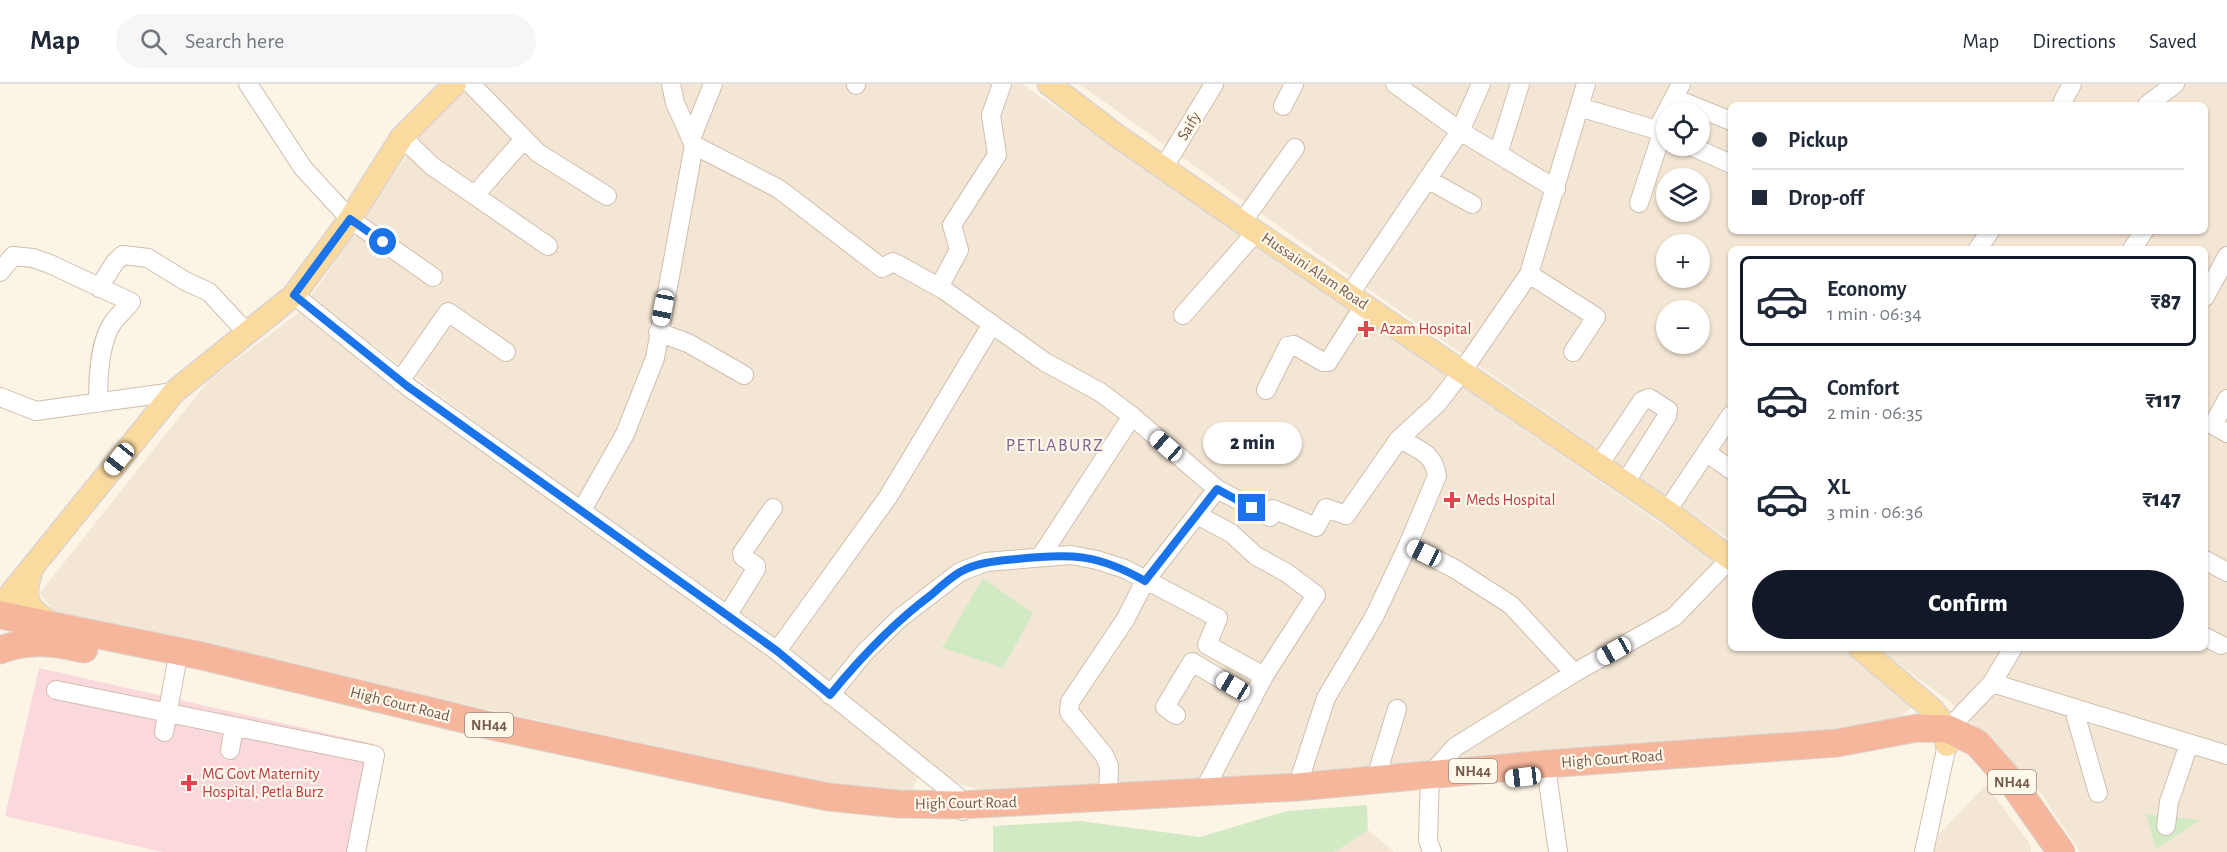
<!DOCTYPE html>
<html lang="en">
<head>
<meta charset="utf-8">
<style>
  :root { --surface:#fff; --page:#f6f6f7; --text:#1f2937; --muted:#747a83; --line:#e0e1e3; --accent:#111827 }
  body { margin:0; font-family:"Alegreya Sans",sans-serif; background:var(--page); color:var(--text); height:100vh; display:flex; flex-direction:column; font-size:22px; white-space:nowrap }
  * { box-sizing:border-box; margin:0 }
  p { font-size:20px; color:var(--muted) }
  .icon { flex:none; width:33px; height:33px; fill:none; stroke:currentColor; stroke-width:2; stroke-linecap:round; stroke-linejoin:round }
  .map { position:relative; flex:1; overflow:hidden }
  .drawer { position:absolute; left:1728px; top:162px; width:480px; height:405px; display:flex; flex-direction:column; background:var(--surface); border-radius:9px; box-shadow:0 2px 4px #0004 }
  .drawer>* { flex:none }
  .banner { position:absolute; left:1728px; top:18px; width:480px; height:132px; border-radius:9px; box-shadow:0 2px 4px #0004; display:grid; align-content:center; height:132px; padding:0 24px; background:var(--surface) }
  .buttons { position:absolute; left:1656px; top:18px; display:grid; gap:12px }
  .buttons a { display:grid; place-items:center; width:54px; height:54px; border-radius:50%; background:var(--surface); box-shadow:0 2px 4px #0004; font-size:30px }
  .end { position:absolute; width:27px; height:27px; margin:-14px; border:8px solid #1a73e8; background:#fff; box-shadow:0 0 0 3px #fff }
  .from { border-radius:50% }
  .bubble { position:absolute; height:42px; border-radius:21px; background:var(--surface); box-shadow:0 2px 4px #0004; font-size:20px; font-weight:800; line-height:42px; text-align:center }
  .car { position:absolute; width:18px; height:36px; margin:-18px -9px; border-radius:8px; box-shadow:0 0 4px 2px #0007; background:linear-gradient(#fff 24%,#345 0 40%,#fff 0 76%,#345 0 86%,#fff 0) }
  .banner b { display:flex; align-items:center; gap:21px; height:57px; font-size:22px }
  .banner b+b { border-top:2px solid var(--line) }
  .banner i { width:15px; height:15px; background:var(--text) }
  ul { padding:10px 0 0; list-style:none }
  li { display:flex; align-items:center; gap:18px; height:90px; margin:0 12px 9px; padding:0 12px; border:3px solid transparent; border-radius:9px }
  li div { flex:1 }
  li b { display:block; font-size:22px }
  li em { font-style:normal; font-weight:800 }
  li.active { border-color:var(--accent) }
  li>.icon { width:54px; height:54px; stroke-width:1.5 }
  .primary-button { display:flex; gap:12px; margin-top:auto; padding:12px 24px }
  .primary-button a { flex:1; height:69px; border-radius:36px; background:var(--accent); color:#fff; font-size:24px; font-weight:800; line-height:69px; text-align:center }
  header { display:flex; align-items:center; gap:36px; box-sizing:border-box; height:84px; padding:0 30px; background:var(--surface); border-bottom:2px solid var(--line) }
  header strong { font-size:28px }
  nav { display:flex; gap:33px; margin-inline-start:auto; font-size:21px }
  .search { width:420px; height:54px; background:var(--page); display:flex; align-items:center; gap:15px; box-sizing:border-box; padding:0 21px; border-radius:33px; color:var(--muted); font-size:22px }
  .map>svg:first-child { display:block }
  .residential { fill:#f4e6d4; fill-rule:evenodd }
  .medical { fill:#fad8dc }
  .green { fill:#d2eac4 }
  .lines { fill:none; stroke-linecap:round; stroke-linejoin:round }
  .minor-casing { stroke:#d0beae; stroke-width:20 }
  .major-casing { stroke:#dbd4d0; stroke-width:25 }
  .highway-casing { stroke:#dbd4d0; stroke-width:29 }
  .minor { stroke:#fff; stroke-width:18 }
  .major { stroke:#fada9e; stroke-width:22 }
  .highway { stroke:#f6b69c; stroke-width:27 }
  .route { stroke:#1a73e8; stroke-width:8 }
  .health-dot { fill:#e0444e; stroke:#fff8eb; stroke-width:2 }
  .labels { text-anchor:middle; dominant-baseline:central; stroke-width:4.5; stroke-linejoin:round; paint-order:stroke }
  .shield { fill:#fff8eb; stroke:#9e897a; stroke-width:1.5 }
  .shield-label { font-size:15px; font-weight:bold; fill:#755a4a }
  .street-label { font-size:16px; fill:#755a4a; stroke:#fff8eb }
  .health-label { font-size:16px; fill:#be3a42; stroke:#fff8eb; text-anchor:start }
  .neighbourhood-label { font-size:18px; letter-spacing:1.5px; fill:#836291; stroke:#fff8eb }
</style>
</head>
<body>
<header>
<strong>Map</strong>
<div class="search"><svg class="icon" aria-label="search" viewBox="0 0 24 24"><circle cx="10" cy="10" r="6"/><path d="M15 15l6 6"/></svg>Search here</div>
<nav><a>Map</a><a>Directions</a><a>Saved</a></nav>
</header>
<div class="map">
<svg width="2227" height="768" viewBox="0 0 2227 768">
  <rect width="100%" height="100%" fill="#fcf4e5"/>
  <path class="residential" d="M473 0H1022L1731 488V564H1842L1915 618 1894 641 1426 683 993 710 957 699 310 214 424 46Z
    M1079 0H2227V768H2080L2033 698 1949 617 1877 564H2205V165H1731V457L1314 167ZM1731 21H2205V147H1731ZM1666 28H1700V62H1666ZM1666 94H1700V128H1666ZM1666 160H1700V194H1666ZM1666 226H1700V260H1666Z
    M301 227 728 541 920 691 911 708 853 705 56 531 40 509 208 297Z
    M1986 701 2031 761V768H1934L1939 750Z
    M1368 746 1394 768H1335Z"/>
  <path class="medical" d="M39 584 374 660 375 671 350 768H163L5 732Z"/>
  <path class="green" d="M983 494 1033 529 1003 584 942 564Z
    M1367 721 1368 746 1335 768H993V742L1080 737 1200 753 1287 727Z
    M2146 730 2200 736 2156 765Z"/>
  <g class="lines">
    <defs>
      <path id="minor" d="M248 0 303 84 350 135 433 193
        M471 0 538 69 607 112
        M671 0 675 19 694 61 779 105 882 184 893 178 897 180 944 206 1045 278 1100 308 1132 332 1217 405 1270 433 1273 425 1316 443 1326 424 1346 431 1399 355 1437 320 1461 289 1529 190 1586 0
        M1395 0 1460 47 1556 105
        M856 1V0
        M1674 14 1731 37
        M2062 21 2063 17 2072 0
        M2147 21 2175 0
        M1283 22 1294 0
        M1579 23 1657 46 1681 0
        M402 53 432 82 548 162
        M691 55 713 0
        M1691 62 1731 80
        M1498 70 1520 0
        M1164 83 1214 0
        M1427 95 1472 120
        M475 111 524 55
        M1639 119 1662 49 1666 50
        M1243 137 1295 64
        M1978 165 1990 147
        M2132 165 2144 147
        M0 188 13 172 33 174 50 180 131 218C125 226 117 232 112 240 99 259 98 296 98 319
        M1529 190 1596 233 1573 268
        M939 203 959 166 952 141 997 71 991 31 1002 0
        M99 204 115 178 123 171 148 174 185 197 209 208 248 250
        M1350 210 1460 47 1481 0
        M294 211 407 302 777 567 957 712 963 727
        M2205 213 2227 172
        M1183 231 1256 148
        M658 248 688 259 744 291
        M400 297 448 228 506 268
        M1266 306 1288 262 1294 261 1323 278H1328L1365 220
        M0 313 36 327 174 308
        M2227 315 2213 341 2227 349
        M1706 368 1731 386
        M1599 381 1642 317 1649 314 1668 326 1667 332 1625 399
        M582 426 625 350 655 274 694 61
        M1667 427 1731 331
        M1197 431 1231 449 1256 472 1287 489 1316 511 1264 592 1203 708
        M1408 461 1455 485 1511 521 1574 589
        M1041 472 1132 332
        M2205 476 2227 488
        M727 532 756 485V482L743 473 742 469 773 424
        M2205 553 2221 561
        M777 567 888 413 992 240
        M1992 599 2227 671
        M56 606 375 671 356 768
        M830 611 865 568 900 534 960 488 986 478 1071 471 1097 476 1125 485 1218 534 1207 561 1264 592
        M2074 626 2098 709
        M1176 631 1165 623 1192 578 1253 614
        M1948 645 1992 599 2013 564
        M164 648 176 583
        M230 666 234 643
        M1547 690 1558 768
        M1375 697 1397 625
        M1297 703 1326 614 1374 533 1408 461 1437 392C1434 369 1418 365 1399 355
        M1108 715 1109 682 1104 671 1069 628 1070 618 1125 536 1145 497 1217 405
        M2166 742 2169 718 2189 660
        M1432 768 1428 756 1430 691 1455 663 1574 589 1674 533 1731 474
        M1924 768 1947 661"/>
      <path id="major" d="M1049 0 1116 51 1256 148 1667 427 1731 475
        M32 485C21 514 27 527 54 540
        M0 523 174 308 294 211 350 135 402 53 455 0
        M1860 564 1932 625 1948 645 1947 661"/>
      <path id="highway" d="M0 531 202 572 492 642 740 695 828 713 898 720 960 721 1297 703 1546 680 1837 659 1917 644 1948 645 1977 659 2014 701 2061 768
        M0 566C29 555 53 558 84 565"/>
    </defs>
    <use href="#minor" class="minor-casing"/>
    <use href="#major" class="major-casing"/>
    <use href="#highway" class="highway-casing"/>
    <use href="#minor" class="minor"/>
    <use href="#major" class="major"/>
    <use href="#highway" class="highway"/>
  </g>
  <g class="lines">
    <path class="route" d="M383 158 350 135 294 211 407 302 777 567 830 611C861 573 892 540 931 511 940 503 950 494 960 488 978 478 997 477 1017 475 1070 469 1098 470 1145 497L1217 405 1252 424"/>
  </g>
  <g class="health-dot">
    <path d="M1363 236h6v6h6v6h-6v6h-6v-6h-6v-6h6z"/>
    <path d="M1449 407h6v6h6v6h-6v6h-6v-6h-6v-6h6z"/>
    <path d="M186 690h6v6h6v6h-6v6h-6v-6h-6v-6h6z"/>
  </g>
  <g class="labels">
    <g class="shield">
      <rect x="465" y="629" width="48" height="24" rx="4.5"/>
      <rect x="1449" y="675" width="48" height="24" rx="4.5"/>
      <rect x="1988" y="686" width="48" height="24" rx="4.5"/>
    </g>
    <g class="shield-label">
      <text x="489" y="641">NH44</text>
      <text x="1473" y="687">NH44</text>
      <text x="2012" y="698">NH44</text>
    </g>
    <g class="street-label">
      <text transform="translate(1189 42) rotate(-59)">Saify</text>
      <text transform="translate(1315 187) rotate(34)">Hussaini Alam Road</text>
      <text transform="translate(400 620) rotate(14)">High Court Road</text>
      <text transform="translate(1612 675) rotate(-4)">High Court Road</text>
      <text transform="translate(966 719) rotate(-1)">High Court Road</text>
    </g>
    <g class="health-label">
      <text x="1380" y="245">Azam Hospital</text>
      <text x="1466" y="416">Meds Hospital</text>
      <text x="202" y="690">MG Govt Maternity<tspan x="202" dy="18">Hospital, Petla Burz</tspan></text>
    </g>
    <g class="neighbourhood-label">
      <text x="1055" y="362">PETLABURZ</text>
    </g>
  </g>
</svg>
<div class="buttons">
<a><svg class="icon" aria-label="locate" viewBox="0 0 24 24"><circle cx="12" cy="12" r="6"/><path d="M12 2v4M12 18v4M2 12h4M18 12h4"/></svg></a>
<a><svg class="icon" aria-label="layers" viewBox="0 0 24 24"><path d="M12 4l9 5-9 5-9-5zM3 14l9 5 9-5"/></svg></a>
<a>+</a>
<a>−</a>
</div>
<i class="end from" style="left:383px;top:158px"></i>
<i class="end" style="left:1252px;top:424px"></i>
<div class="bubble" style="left:1203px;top:338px;width:99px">2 min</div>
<i class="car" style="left:663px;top:224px;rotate:191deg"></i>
<i class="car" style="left:1166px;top:362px;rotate:311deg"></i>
<i class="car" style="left:119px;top:375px;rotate:219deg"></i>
<i class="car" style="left:1424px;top:469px;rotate:296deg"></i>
<i class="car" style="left:1614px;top:567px;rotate:241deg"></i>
<i class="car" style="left:1233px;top:602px;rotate:300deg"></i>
<i class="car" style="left:1523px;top:693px;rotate:263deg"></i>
<div class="banner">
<b><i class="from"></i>Pickup</b>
<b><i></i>Drop-off</b>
</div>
<section class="drawer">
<ul>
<li class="active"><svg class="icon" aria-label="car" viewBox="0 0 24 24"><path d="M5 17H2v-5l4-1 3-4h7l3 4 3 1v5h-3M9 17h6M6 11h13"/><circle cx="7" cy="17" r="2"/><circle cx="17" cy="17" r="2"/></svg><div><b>Economy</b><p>1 min · 06:34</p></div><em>₹87</em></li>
<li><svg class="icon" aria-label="car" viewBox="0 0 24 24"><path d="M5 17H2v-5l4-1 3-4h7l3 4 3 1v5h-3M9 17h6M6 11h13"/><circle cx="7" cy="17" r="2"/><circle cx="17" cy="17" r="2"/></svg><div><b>Comfort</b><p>2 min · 06:35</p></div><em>₹117</em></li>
<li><svg class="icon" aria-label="car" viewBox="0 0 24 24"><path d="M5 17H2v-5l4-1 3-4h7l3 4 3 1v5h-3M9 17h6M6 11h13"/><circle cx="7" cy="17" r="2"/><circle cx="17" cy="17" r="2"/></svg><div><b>XL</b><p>3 min · 06:36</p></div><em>₹147</em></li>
</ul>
<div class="primary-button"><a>Confirm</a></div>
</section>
</div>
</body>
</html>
